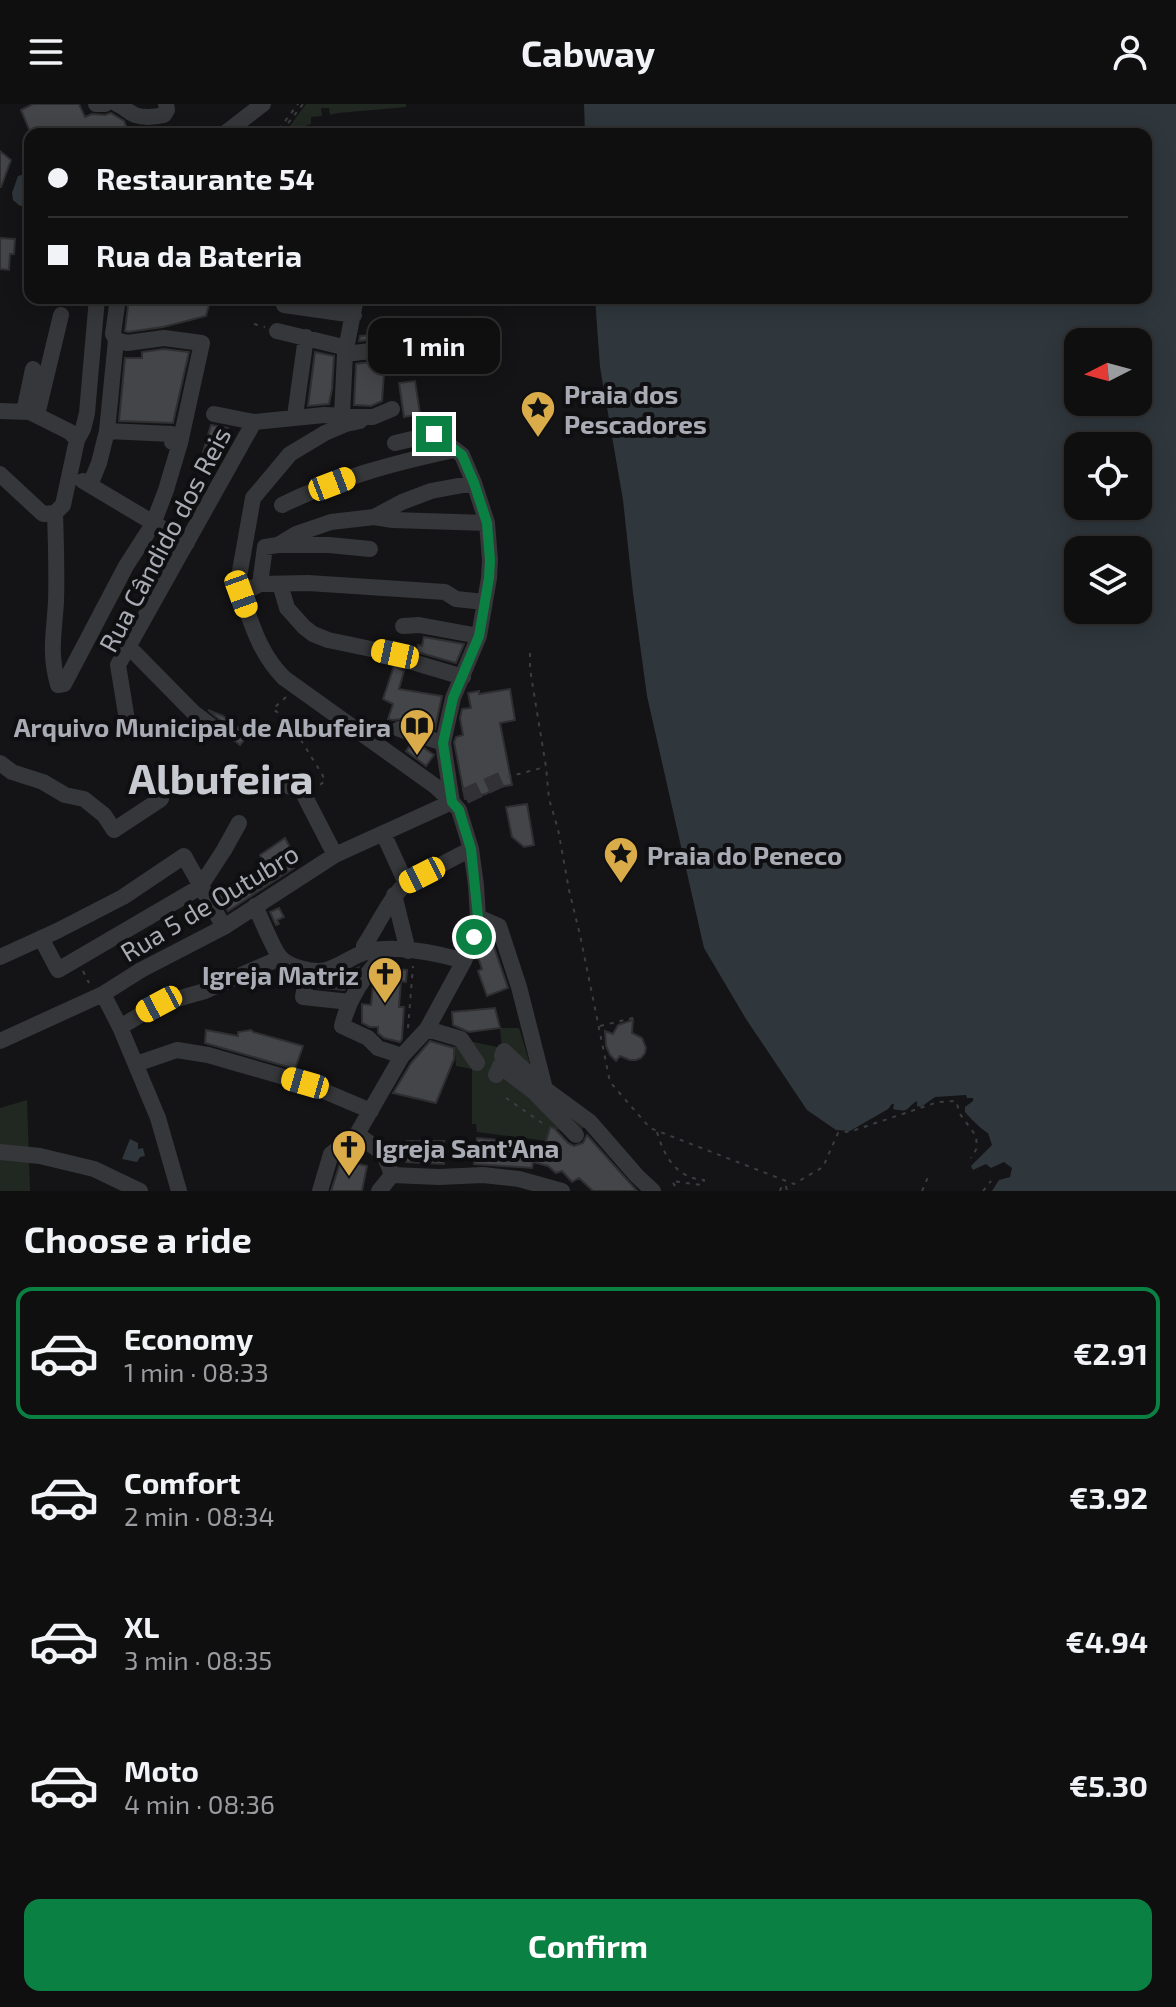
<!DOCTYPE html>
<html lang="en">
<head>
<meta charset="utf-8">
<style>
  :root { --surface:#0f0f10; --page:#181819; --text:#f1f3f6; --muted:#9b9c9f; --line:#2f2f30; --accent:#0b8043 }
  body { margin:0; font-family:"Exo 2",sans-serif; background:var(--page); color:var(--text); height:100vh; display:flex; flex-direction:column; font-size:30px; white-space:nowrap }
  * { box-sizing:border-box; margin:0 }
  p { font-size:26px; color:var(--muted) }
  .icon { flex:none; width:44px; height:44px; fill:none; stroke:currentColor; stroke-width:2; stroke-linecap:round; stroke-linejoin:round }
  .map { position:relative; height:1087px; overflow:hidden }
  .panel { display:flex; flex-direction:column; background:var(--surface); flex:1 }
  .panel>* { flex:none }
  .banner { position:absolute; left:24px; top:24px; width:1128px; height:176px; border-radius:16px; box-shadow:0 4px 20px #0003,0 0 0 2px var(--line); display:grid; align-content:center; height:176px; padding:0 24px; background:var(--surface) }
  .needle { width:52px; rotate:264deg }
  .buttons { position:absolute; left:1064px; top:224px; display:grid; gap:16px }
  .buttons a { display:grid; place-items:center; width:88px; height:88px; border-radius:16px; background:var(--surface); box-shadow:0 4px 20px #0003,0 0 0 2px var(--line); font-size:40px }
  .end { position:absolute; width:36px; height:36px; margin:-18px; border:10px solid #0b8043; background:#fff; box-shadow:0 0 0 4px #fff }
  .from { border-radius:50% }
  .bubble { position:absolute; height:56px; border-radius:16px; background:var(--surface); box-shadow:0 4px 20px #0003,0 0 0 2px var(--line); font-size:26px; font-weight:700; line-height:56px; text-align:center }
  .car { position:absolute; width:24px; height:48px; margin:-24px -12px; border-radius:10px; box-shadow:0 0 6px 2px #0007; background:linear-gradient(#f5c518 24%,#345 0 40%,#f5c518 0 76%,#345 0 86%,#f5c518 0) }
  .banner b { display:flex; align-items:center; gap:28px; height:76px; font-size:30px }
  .banner b+b { border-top:2px solid var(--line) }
  .banner i { width:20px; height:20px; background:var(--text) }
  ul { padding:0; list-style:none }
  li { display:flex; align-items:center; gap:24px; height:132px; margin:0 16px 12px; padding:0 8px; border:4px solid transparent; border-radius:16px }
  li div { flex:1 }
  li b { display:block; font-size:30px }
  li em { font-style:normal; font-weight:700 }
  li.active { border-color:var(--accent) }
  li>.icon { width:72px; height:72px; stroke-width:1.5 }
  h2 { padding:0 24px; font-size:36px; line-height:96px }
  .action { display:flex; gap:16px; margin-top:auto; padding:16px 24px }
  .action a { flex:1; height:92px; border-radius:16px; background:var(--accent); color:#fff; font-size:32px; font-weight:700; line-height:92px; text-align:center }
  header { display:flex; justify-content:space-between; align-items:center; height:104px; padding:0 24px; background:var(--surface); font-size:36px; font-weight:700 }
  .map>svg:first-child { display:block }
  .green { fill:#212822 }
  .water { fill:#2f373d; fill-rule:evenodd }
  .building { fill:#444548; stroke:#2f2f32; stroke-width:2 }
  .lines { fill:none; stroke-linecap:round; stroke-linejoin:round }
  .minor-tunnel { stroke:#323236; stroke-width:16; stroke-dasharray:16 8; stroke-linecap:butt }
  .path { stroke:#3c3d41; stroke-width:2; stroke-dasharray:4 6; stroke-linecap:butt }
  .minor { stroke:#36373a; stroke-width:16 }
  .route { stroke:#0b8043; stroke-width:10 }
  .labels { text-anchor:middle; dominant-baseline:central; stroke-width:8; stroke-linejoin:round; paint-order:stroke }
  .poi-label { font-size:26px; font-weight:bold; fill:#a8abb4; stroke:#0f0f11; text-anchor:start }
  .street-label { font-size:26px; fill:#a8abb4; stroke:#0f0f11 }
  .town-label { font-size:42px; font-weight:bold; fill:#c8cad1; stroke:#0f0f11 }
</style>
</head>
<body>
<header><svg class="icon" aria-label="menu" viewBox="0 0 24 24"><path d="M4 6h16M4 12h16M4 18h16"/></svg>Cabway<svg class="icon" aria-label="person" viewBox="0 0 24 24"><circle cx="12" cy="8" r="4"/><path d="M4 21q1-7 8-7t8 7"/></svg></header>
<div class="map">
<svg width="1176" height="1087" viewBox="0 0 1176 1087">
  <rect width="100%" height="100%" fill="#141416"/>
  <path class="green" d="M306 0H406V3L338 9 330 11 329 4H321L322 12 311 13V20L284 30Z
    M500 924H519L539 989 586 1022 576 1029 550 1024 547 1037 477 1028 476 1020H472V965L456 962 454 934 502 944Z
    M27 996 30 1087H0V1004Z"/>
  <path class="water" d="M584 0H1176V1087H992L999 1076 1010 1073 1012 1064 1004 1058 991 1064 986 1060 973 1066 971 1062 992 1041 988 1029C981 1025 970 1014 965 1008V1003L973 997V994H967L966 991 935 993 921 1003 917 1002V997C905 1004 911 1009 893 1005L894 1000H892L888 1005 850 1027 836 1026 807 1006 746 915 704 844 647 592 633 489 623 396 600 263 595 194H1146V30H585ZM1078 238H1138V298H1078ZM1138 342V402H1078V342ZM1138 446V506H1078V446Z
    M25 70 30 72V100L20 102 13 96 12 89 18 72Z
    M130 1035 138 1039V1045L143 1044 145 1052 140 1053 137 1058 122 1055Z"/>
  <path class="building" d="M33 0H79L85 13 92 10 105 11 111 9 124 17 129 30H31L21 6Z
    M0 47 11 56 1 83H0Z
    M0 134 15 135 14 150H10L9 166 0 165Z
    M129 194H211L206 212 163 223 128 228 125 227Z
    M386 230V234L359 237 360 232Z
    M164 245 189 248 173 319 119 317 125 254H142V248Z
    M315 248 334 252 332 285 329 300 308 302Z
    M385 256 382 297 371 302 354 301 356 260Z
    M415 277 420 310 404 313 399 279Z
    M211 321 228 324 220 353 203 348Z
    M424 533 464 540 456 559 417 548 418 541 422 542Z
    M394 562 404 567 399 585 442 592 435 625 402 615 393 616 388 615 393 600 383 595Z
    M510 585 515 616 500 619 512 681 499 683 486 690 465 695 454 638 456 633 463 631 460 614 462 605 471 604 468 589 479 587V590Z
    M208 606 223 612 248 631 240 641 220 625V616Z
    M411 640 424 644 434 651 426 662 406 647Z
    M527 700 534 741 524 743 512 733 506 703Z
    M285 734 293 749 286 754 294 764 228 807 219 792 265 761 260 751Z
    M279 804 284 813 277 816 279 820 276 821 270 808Z
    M494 843 508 884 487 892 478 867 482 865 478 853 479 848Z
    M358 864 344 886 316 883V882Z
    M386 864 407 866 406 878 401 877 399 903H404L402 935 400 938 384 934 378 929V923H370L362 919V900L371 901 373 881Z
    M495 904 500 924 469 928 453 921 452 908Z
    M633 916 632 929 642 934 646 944 645 949 641 954 636 956H630L620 952 616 957 610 951 606 942 605 927 613 930 618 921Z
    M206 926 238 932V928L251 926 253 928 303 942 295 965 205 939Z
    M430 937 454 944V955L436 999 393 989 411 959Z
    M550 1023 554 1024 568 1039 574 1042 583 1039 587 1031 637 1087H593L579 1074 572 1078 562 1067 556 1069 548 1062 533 1058 532 1064 474 1060 477 1034 526 1038 525 1047 543 1048Z
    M407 1037H444V1060L406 1058Z
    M341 1056 367 1062 362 1087H331Z"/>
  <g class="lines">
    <path class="minor-tunnel" d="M443 702 507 673"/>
    <path class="path" d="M279 25 298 0
      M282 27 303 0
      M254 220 265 223
      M417 265 418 274
      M530 549V565L546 663 549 695 558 725 569 786 580 831 610 978 650 1024 794 1080 823 1063 838 1029 852 1027 938 998 956 997 960 1010 976 1032 977 1044 971 1054
      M286 593 273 605 289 617 322 670 325 677 317 683
      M507 673 545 663
      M83 867 89 879
      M600 922 633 914
      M408 924 413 862
      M506 994 545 1021
      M657 1028C664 1052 676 1074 704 1076V1079L701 1081 672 1077 678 1087
      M786 1082 787 1087
      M780 1087 783 1078
      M922 1087 928 1073
      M983 1087 991 1077"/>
    <path class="minor" d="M96 0H105
      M117 0C124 3 128 8 135 11 144 14 155 13 164 11L167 6 166 0
      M224 30 263 0
      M97 194 87 309 83 325 77 336 63 401 55 409C56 439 57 469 56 498 54 531 49 548 58 581L64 580 126 462 153 420 166 386 180 339 202 239 164 234 127 239 116 236
      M284 201 354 211
      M277 227 347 244
      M345 250 405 243
      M0 307 30 308 70 328 77 336
      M24 308 33 265
      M214 310 254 318
      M37 311 61 211
      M342 311 345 250 356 194
      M295 312 306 233
      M107 327 172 330V338L180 339
      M395 339 434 330 462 351 474 379 487 419 490 456 489 474 479 532 453 594 443 639 452 698
      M0 370 43 410 55 409
      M83 377 187 439
      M90 381 99 359 107 327 116 236 113 230 118 194
      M282 401C337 374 394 359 454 346
      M374 413 393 416 487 419
      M278 441 296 430 331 418 374 413 402 398 431 387 474 379
      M260 480 265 443 278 441H329L370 445
      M280 480 287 504 304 523 313 530 328 536 395 550 409 557 463 573
      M241 490 237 484 253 394 290 350 325 329 346 320 360 317
      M403 522 419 521 479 532
      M129 543 193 608 210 621
      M127 616 118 561 254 318 324 311 373 313 392 305
      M399 625 443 639
      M0 659 12 668 43 678 65 691 84 695 104 711 114 726 161 695
      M290 683 301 685 335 751
      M383 729 406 779 471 745
      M394 791 408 847
      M255 802C261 814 273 845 280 853 288 863 314 869 326 866 341 862 352 852 366 848 393 840 437 849 464 857
      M478 813 499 822 519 883 545 985 590 1018 637 1072 653 1087
      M41 834 58 866 200 783 224 746 239 719
      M366 848 364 842C378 821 388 797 406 779
      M0 853 57 827 123 793 184 752 224 823
      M378 857C361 876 348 897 342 922L368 934 378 944 402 952
      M308 866 303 893 350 898
      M103 890 120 923 158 1014 179 1087
      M120 923 159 900 205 887 280 854
      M427 925 461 935 477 959
      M0 937 103 890 141 866 224 823 335 751 443 702
      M136 960 177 946 208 951 305 979 371 1007
      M496 971 500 962 534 988 532 980 502 952 504 947 545 985
      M534 988 576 1031
      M357 1030 384 1050 392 1071
      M0 1048 40 1052 94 1065 140 1087
      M392 1071 439 1073 483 1071 519 1075 562 1087
      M320 1087 331 1050 357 1030 402 952 427 925 464 857 474 833 478 813 476 781 471 745 459 706 452 698 435 682 284 574C260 550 252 521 241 490L260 480 308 479 445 488 456 495 484 498
      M379 1087 392 1071"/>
  </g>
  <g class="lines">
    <path class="route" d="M434 330 462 351 474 379 487 419 490 456 489 474 479 532 453 594 443 639 452 698 459 706 471 745 478 813 474 833"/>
  </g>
  <defs>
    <symbol id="sight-pin" viewBox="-11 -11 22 30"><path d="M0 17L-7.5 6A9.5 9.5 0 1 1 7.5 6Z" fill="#daac49" stroke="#0f0f11"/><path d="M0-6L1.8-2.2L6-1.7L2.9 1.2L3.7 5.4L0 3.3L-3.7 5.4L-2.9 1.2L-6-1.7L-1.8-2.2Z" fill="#111"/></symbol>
    <symbol id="library-pin" viewBox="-11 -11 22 30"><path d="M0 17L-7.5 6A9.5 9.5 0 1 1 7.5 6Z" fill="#daac49" stroke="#0f0f11"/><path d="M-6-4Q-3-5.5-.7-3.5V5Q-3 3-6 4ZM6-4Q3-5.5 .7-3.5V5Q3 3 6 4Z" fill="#111"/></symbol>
    <symbol id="church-pin" viewBox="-11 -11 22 30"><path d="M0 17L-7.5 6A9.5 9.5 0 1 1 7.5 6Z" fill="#daac49" stroke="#0f0f11"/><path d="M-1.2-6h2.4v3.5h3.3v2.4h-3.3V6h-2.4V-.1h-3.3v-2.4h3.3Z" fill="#111"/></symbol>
  </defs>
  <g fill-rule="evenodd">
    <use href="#sight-pin" x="518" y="284" width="40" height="54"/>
    <use href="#library-pin" x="397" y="602" width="40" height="54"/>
    <use href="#sight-pin" x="601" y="730" width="40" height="54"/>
    <use href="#church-pin" x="365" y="850" width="40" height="54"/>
    <use href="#church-pin" x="329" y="1023" width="40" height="54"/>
  </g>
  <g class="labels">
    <g class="poi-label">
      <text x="564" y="289">Praia dos<tspan x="564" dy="30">Pescadores</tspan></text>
      <text x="391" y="622" text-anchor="end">Arquivo Municipal de Albufeira</text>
      <text x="647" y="750">Praia do Peneco</text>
      <text x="359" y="870" text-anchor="end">Igreja Matriz</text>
      <text x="375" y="1043">Igreja Sant’Ana</text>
    </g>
    <g class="street-label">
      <text transform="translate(164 435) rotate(-62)">Rua Cândido dos Reis</text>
      <text transform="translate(209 798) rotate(-31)">Rua 5 de Outubro</text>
    </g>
    <g class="town-label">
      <text x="221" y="673">Albufeira</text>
    </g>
  </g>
</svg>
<div class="buttons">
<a><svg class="needle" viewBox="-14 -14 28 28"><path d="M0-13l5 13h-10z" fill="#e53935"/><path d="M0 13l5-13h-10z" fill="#9b9c9f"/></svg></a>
<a><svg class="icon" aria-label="locate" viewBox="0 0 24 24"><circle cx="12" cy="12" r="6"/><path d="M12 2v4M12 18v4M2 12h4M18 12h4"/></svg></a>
<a><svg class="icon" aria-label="layers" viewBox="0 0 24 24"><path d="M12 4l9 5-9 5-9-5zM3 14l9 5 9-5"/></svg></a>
</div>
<i class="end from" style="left:474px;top:833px"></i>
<i class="end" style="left:434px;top:330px"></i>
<div class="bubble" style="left:368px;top:214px;width:132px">1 min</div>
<i class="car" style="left:332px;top:380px;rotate:69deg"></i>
<i class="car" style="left:241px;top:490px;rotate:160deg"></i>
<i class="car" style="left:395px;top:550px;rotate:282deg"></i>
<i class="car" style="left:422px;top:771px;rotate:243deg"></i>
<i class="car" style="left:159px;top:900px;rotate:242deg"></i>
<i class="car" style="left:305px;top:979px;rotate:286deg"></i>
<div class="banner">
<b><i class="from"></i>Restaurante 54</b>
<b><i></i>Rua da Bateria</b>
</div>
</div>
<section class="panel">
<h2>Choose a ride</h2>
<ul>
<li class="active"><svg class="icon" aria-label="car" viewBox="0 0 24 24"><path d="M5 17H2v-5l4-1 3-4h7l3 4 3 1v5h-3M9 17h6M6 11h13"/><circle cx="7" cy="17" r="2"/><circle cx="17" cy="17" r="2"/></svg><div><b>Economy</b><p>1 min · 08:33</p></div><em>€2.91</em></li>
<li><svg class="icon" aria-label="car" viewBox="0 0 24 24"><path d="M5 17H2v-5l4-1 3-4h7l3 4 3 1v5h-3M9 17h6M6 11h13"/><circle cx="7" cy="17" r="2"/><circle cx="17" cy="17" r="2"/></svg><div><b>Comfort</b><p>2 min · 08:34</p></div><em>€3.92</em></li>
<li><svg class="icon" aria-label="car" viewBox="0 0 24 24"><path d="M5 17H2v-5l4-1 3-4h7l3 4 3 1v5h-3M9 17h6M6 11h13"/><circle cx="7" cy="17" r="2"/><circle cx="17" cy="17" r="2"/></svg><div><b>XL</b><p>3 min · 08:35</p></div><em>€4.94</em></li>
<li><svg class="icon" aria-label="car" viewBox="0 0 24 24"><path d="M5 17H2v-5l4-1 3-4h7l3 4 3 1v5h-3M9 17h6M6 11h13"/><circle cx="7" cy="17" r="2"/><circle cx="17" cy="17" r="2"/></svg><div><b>Moto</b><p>4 min · 08:36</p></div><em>€5.30</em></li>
</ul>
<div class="action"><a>Confirm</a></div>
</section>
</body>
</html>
